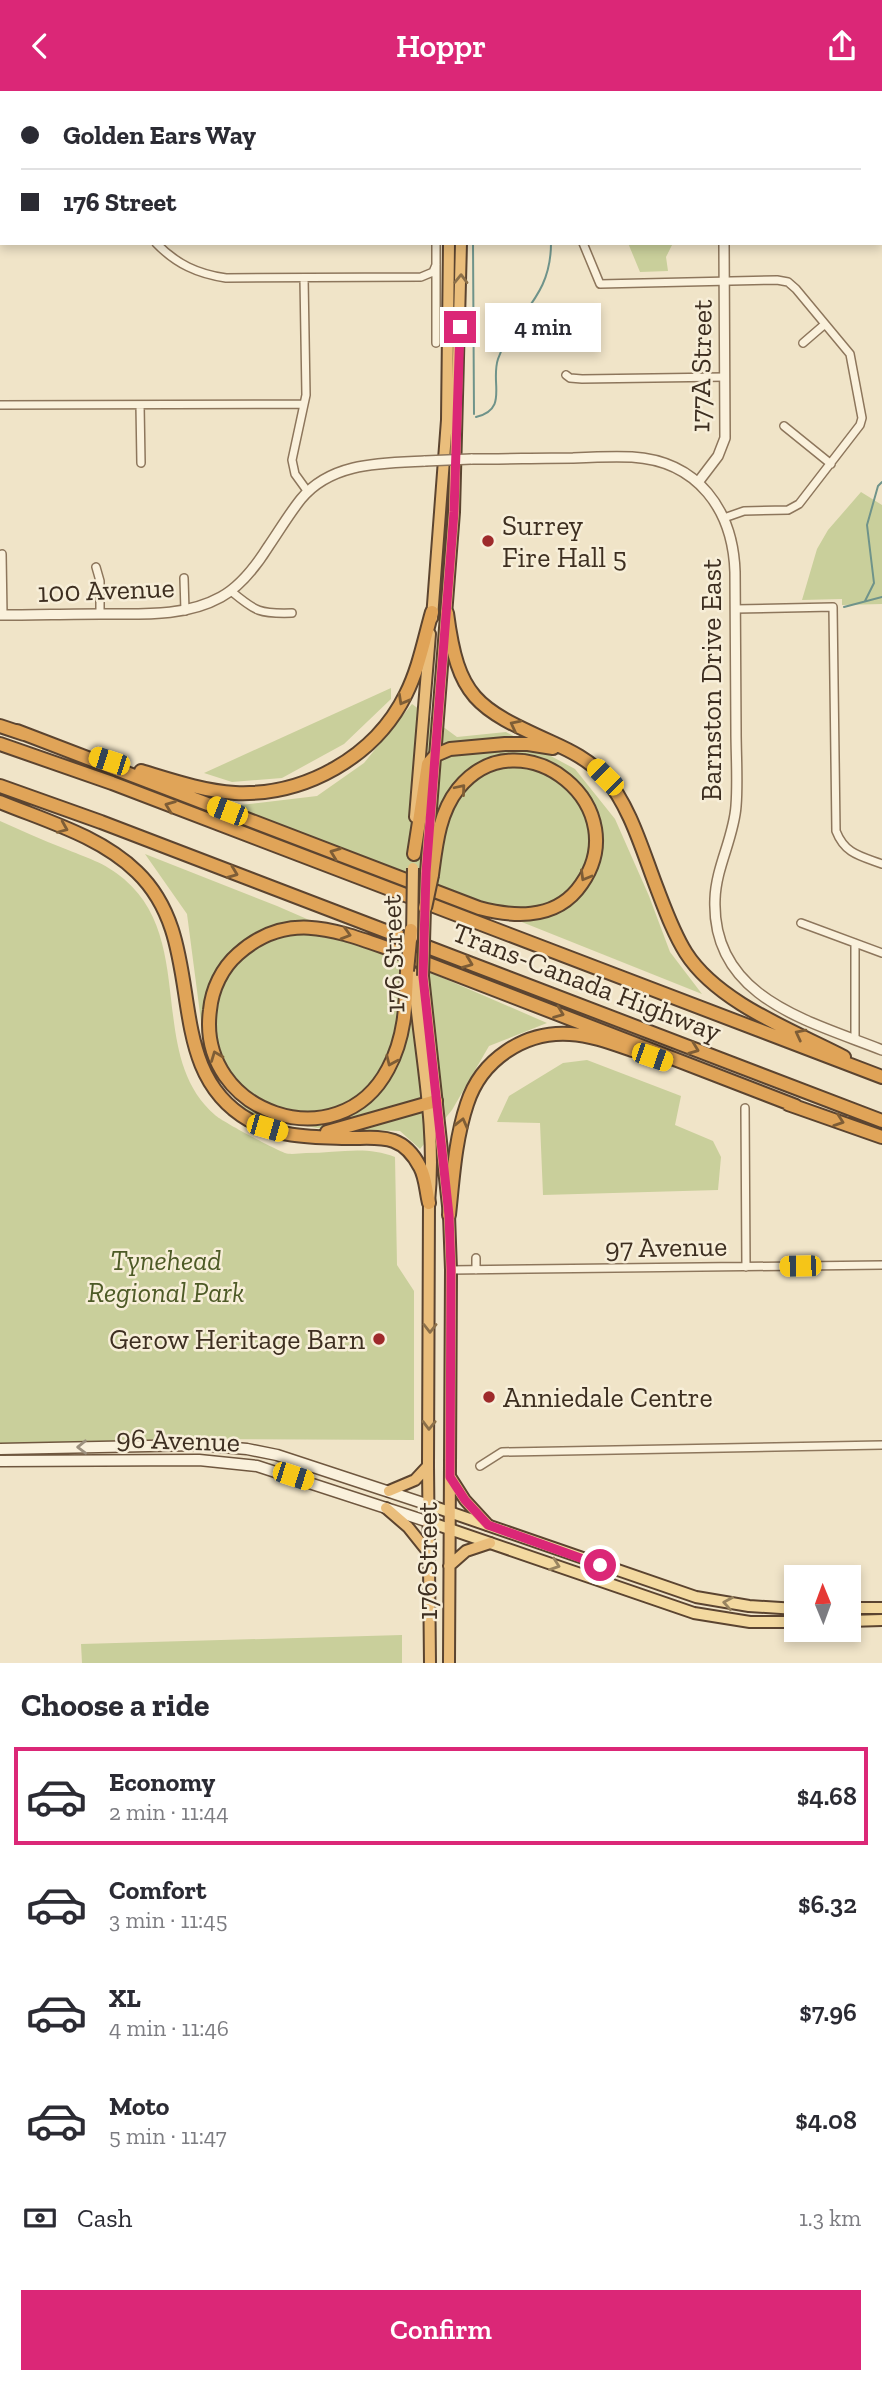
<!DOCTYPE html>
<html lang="en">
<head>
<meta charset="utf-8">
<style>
  :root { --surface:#fff; --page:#f7f7f7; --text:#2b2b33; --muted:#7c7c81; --line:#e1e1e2; --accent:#db2777 }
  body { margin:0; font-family:"Zilla Slab",serif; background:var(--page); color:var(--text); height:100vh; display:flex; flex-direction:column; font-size:26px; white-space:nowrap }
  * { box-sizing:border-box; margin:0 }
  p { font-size:23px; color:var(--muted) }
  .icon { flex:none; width:38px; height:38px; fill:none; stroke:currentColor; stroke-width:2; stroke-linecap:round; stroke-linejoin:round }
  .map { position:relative; height:1572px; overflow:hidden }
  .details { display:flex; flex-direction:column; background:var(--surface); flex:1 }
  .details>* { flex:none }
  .top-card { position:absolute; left:0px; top:0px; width:882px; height:154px; box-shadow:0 4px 10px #0003; display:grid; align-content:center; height:154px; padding:0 21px; background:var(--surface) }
  .needle { width:46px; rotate:359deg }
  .controls { position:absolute; left:784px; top:1474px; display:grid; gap:14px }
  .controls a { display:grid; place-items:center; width:77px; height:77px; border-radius:0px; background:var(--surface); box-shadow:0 4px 10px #0003; font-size:35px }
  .end { position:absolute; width:32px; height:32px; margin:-16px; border:9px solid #db2777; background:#fff; box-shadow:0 0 0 4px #fff }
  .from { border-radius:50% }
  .bubble { position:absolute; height:49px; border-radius:0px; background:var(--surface); box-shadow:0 4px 10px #0003; font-size:23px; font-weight:600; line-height:49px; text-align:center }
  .car { position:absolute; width:21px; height:42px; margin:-21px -10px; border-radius:9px; box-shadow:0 0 5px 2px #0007; background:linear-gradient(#f5c518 24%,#345 0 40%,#f5c518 0 76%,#345 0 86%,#f5c518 0) }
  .top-card b { display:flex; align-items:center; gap:24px; height:66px; font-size:26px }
  .top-card b+b { border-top:2px solid var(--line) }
  .top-card i { width:18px; height:18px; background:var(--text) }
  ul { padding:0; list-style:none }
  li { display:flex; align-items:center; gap:21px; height:98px; margin:0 14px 10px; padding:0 7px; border:4px solid transparent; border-radius:0px }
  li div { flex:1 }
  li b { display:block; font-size:26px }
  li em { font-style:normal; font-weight:600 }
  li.active { border-color:var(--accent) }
  li>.icon { width:63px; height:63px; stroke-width:1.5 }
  h2 { padding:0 21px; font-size:32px; line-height:84px }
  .pay { display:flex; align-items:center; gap:18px; height:77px; padding:0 21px; font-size:26px }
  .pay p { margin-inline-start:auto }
  .button { display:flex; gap:14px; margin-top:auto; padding:14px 21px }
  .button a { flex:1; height:80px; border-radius:0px; background:var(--accent); color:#fff; font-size:28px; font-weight:600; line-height:80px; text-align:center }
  header { display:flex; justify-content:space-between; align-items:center; height:91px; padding:0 21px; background:var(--accent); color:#fff; font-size:32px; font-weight:600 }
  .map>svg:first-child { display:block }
  .green { fill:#c9cf9b }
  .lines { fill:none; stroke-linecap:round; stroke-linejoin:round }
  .stream { stroke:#6f938a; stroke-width:2 }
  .minor-casing { stroke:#8d765c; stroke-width:10 }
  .tertiary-casing { stroke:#8d765c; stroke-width:12 }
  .secondary-casing { stroke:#6f573f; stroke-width:13 }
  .primary-casing { stroke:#5b4430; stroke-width:14 }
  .trunk-casing { stroke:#5b4430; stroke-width:14 }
  .motorway-casing { stroke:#5b4430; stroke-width:16 }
  .minor { stroke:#faf1dc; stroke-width:7 }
  .tertiary { stroke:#faf1dc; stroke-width:9 }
  .secondary { stroke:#faf1dc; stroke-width:10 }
  .primary { stroke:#f3d9a0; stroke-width:10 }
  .trunk { stroke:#eabe7c; stroke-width:10 }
  .motorway { stroke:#e0a458; stroke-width:12 }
  .tertiary-bridge-casing { stroke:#8d765c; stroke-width:12; stroke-linecap:butt }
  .trunk-bridge-casing { stroke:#5b4430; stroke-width:14; stroke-linecap:butt }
  .motorway-bridge-casing { stroke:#5b4430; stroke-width:16; stroke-linecap:butt }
  .tertiary-bridge { stroke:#faf1dc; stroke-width:9 }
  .trunk-bridge { stroke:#eabe7c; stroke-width:10 }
  .motorway-bridge { stroke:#e0a458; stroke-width:12 }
  .oneway { stroke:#8b6f49 }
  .oneway2 { stroke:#7e5d36 }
  .oneway3 { stroke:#9c907e }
  .oneway4 { stroke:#988460 }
  .route { stroke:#db2777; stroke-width:9 }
  .poi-dot { fill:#9e2a2b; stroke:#f7eed8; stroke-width:2.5 }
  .labels { text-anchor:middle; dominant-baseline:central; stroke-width:5; stroke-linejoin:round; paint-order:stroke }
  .street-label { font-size:28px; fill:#3d2e20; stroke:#f7eed8 }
  .poi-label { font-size:28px; fill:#3d2e20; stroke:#f7eed8; text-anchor:start }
  .park-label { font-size:28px; font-style:italic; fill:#4d5a26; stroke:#f7eed8 }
</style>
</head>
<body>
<header><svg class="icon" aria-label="back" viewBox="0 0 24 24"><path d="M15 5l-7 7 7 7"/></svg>Hoppr<svg class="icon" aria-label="share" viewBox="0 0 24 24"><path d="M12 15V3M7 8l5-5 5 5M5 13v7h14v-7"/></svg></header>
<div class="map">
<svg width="882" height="1572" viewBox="0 0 882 1572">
  <rect width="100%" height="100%" fill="#f0e4c8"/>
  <path class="green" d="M628 152H673L666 166 668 180 640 181Z
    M861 401 882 414V513L842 514V508L802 509 817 458 828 439Z
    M391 597V608L344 653 282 687 232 691 204 682Z
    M412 613 457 646 506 641 575 678 615 728 649 805 670 861 702 903 232 715 317 705 364 672Z
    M0 730C21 739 42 749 63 757 87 767 104 771 124 788 197 850 146 964 215 1024 221 1030 278 1060 285 1062 291 1064 300 1062 306 1062 337 1062 366 1054 395 1066L397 1174 414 1200V1349L180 1348 0 1353Z
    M145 763 277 815 547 932 489 955 452 1019 420 1058 400 1040 317 1037 251 1024 207 976 187 823Z
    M587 969 681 1005 675 1034 713 1050 721 1066 718 1099 543 1104 540 1032 497 1031 509 1005 563 972Z
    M402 1544V1572H82L81 1553Z"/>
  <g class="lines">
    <path class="stream" d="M264 0V2
      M488 0 491 2
      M864 0 866 2
      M880 0 882 2
      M480 2 481 0
      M880 55 882 56
      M473 152 474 323
      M476 326C509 318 490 292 498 268 514 222 551 209 551 152
      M865 510 874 492 867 434 878 395 882 391
      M844 516 882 506"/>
    <defs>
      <path id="minor" d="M9 0 11 2
        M435 0V2
        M0 83 2 82
        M156 152C176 173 198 183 226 187L421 186 433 181 436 174
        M583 152 600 193 777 189 788 191 796 198 850 263 862 327 860 334 799 413 788 419 744 420 724 427
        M304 187 306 304 292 369 295 383 308 401
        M436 252V152
        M803 252 825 233
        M566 284 570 287 582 288 725 286
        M0 314 303 313
        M140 314 141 372
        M784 335 831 373
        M2 463 3 524
        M96 476 100 490V523
        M184 487 185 520
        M231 500C256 521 260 523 292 522
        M735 518 833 516 836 740C845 763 860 765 882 773
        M801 832 882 862
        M855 852V948
        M745 1017 746 1176
        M476 1167V1179
        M451 1179 882 1174
        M480 1375 502 1361 882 1354"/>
      <path id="tertiary" d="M725 2V0
        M471 368C505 368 539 367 573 367 593 366 613 365 632 366 698 370 733 419 735 481 735 534 736 587 736 640 736 665 738 690 736 715 734 746 716 776 715 808 711 907 809 930 882 959
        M699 390 718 365 725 347 724 152
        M0 524C34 524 68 523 101 523 142 523 185 526 221 506 241 495 256 475 268 456 279 440 289 423 301 408 331 371 382 372 425 370"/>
      <path id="secondary" d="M0 1358 198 1354 247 1358 277 1364 429 1414
        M0 1370 199 1369 257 1375 429 1431"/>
      <path id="primary" d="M838 0 841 2
        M880 33 882 34
        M429 1414 696 1506 749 1515 796 1518
        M429 1431 694 1522 750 1531H796
        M849 1517H882
        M849 1530 882 1529"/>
      <path id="trunk" d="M449 0V2
        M459 0V2
        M467 0V2
        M432 527 447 329 449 152
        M415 726 430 543
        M426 782 454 421 461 152
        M413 882C419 958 437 1036 429 1112L428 1375 430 1572
        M423 885 449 1124 451 1179 449 1572
        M451 1387 465 1409 488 1434
        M389 1400 415 1389 428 1375
        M386 1417 408 1436 428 1461
        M449 1475 466 1460 490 1452"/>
      <path id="motorway" d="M447 522C458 607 476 617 551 651 571 660 589 669 604 685 631 716 643 762 658 800 666 821 674 843 686 862 718 912 794 940 844 966
        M0 635 24 643
        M17 640 479 817C513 826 552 829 577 799 643 718 521 620 458 698 439 722 436 754 432 784
        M0 653 112 692 882 986
        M141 680C171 689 203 700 235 702 305 705 375 666 406 603 419 577 424 549 432 521
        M0 695 101 731 882 1030
        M0 711C46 730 100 745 137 781 212 853 157 976 249 1029 277 1046 311 1046 342 1047 376 1048 401 1039 420 1076 426 1087 426 1100 429 1112
        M414 763 428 673 436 664 450 658 505 653H528L553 657
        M407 880C406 914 405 947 388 978 339 1071 196 1022 210 919 212 898 222 877 238 863 286 820 333 838 387 857L796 1015
        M788 1013 882 1046
        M327 1041 436 1010
        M449 1124C453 1087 455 1049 467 1013 481 969 524 940 570 943 591 944 612 952 632 959"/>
    </defs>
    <use href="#minor" class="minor-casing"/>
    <use href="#tertiary" class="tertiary-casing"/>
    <use href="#secondary" class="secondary-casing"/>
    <use href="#primary" class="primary-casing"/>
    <use href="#trunk" class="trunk-casing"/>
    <use href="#motorway" class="motorway-casing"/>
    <use href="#minor" class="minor"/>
    <use href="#tertiary" class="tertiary"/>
    <use href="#secondary" class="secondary"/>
    <use href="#primary" class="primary"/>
    <use href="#trunk" class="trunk"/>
    <use href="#motorway" class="motorway"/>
    <defs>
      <path id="tertiary-bridge" d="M425 370 471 368"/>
      <path id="trunk-bridge" d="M412 847 413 777
        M423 885 426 782"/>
      <path id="motorway-bridge" d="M425 817 432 784
        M407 880 411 839"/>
    </defs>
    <use href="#tertiary-bridge" class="tertiary-bridge-casing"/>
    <use href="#trunk-bridge" class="trunk-bridge-casing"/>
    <use href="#motorway-bridge" class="motorway-bridge-casing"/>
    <use href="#tertiary-bridge" class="tertiary-bridge"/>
    <use href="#trunk-bridge" class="trunk-bridge"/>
    <use href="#motorway-bridge" class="motorway-bridge"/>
  </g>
  <defs><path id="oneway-chevron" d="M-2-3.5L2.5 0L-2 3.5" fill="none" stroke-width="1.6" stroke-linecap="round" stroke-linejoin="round" transform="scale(1.75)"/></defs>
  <g class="oneway">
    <use href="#oneway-chevron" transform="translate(461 188) rotate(-89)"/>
    <use href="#oneway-chevron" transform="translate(430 1237) rotate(90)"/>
    <use href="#oneway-chevron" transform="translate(429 1334) rotate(91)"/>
  </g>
  <g class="oneway2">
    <use href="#oneway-chevron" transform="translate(403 609) rotate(119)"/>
    <use href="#oneway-chevron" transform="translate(515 634) rotate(-153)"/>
    <use href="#oneway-chevron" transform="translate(461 698) rotate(-50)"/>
    <use href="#oneway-chevron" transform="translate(170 715) rotate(-159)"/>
    <use href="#oneway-chevron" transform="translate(63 737) rotate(23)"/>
    <use href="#oneway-chevron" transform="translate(335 762) rotate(-159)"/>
    <use href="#oneway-chevron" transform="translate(233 782) rotate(21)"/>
    <use href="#oneway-chevron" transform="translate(585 785) rotate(120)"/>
    <use href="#oneway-chevron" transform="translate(346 843) rotate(16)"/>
    <use href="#oneway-chevron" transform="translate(468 872) rotate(21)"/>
    <use href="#oneway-chevron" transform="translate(559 922) rotate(21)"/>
    <use href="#oneway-chevron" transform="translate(800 943) rotate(-153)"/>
    <use href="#oneway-chevron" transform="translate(694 958) rotate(21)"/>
    <use href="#oneway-chevron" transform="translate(216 965) rotate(-111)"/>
    <use href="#oneway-chevron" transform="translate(391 970) rotate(114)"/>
    <use href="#oneway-chevron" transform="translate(839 1030) rotate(19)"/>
    <use href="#oneway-chevron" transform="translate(462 1032) rotate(-76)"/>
  </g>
  <use class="oneway3" href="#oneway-chevron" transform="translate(82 1356) rotate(179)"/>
  <g class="oneway4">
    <use href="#oneway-chevron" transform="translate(555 1474) rotate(19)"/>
    <use href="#oneway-chevron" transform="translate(728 1512) rotate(-170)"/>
  </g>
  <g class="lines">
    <path class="route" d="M460 236 454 421 426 782 423 886 449 1124 451 1179 450 1386 465 1409 488 1434 600 1474"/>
  </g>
  <g class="poi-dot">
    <circle cx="488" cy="450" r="7"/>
    <circle cx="379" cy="1248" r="7"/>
    <circle cx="489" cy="1306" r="7"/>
  </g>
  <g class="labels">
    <g class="street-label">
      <text transform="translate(701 275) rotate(-89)">177A Street</text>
      <text transform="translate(106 499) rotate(-2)">100 Avenue</text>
      <text transform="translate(711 589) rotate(-90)">Barnston Drive East</text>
      <text transform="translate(393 863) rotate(-92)">176 Street</text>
      <text transform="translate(587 891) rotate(21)">Trans-Canada Highway</text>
      <text transform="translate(666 1156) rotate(-1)">97 Avenue</text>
      <text transform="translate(178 1349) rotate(2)">96 Avenue</text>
      <text transform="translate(427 1470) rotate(-90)">176 Street</text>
    </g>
    <g class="poi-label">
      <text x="502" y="434">Surrey<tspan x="502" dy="32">Fire Hall 5</tspan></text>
      <text x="365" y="1248" text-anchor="end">Gerow Heritage Barn</text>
      <text x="503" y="1306">Anniedale Centre</text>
    </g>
    <g class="park-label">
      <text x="166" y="1169">Tynehead<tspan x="166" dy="32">Regional Park</tspan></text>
    </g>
  </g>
</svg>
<div class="controls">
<a><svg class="needle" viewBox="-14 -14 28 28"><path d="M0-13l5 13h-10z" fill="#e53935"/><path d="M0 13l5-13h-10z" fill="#7c7c81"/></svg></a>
</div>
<i class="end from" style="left:600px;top:1474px"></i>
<i class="end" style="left:460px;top:236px"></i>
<div class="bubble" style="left:485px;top:212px;width:116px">4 min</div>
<i class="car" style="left:109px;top:670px;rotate:288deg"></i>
<i class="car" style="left:605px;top:686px;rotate:315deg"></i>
<i class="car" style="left:227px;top:720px;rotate:291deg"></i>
<i class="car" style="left:652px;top:966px;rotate:109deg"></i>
<i class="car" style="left:267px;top:1037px;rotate:106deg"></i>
<i class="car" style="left:800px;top:1175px;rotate:269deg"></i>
<i class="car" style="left:293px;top:1385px;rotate:108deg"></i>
<div class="top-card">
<b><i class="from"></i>Golden Ears Way</b>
<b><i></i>176 Street</b>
</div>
</div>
<section class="details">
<h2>Choose a ride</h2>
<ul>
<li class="active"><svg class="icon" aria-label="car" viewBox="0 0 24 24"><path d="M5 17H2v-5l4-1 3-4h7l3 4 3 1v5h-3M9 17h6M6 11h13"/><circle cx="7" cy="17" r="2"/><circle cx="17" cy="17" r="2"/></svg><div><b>Economy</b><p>2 min · 11:44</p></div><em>$4.68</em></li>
<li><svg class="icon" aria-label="car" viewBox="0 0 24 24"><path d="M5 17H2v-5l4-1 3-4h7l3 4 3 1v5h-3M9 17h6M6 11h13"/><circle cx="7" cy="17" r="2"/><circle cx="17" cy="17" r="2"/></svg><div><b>Comfort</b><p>3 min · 11:45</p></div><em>$6.32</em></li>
<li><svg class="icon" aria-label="car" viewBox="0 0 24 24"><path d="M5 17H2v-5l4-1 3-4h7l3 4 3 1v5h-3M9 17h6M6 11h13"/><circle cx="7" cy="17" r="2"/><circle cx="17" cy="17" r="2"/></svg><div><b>XL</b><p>4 min · 11:46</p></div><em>$7.96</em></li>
<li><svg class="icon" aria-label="car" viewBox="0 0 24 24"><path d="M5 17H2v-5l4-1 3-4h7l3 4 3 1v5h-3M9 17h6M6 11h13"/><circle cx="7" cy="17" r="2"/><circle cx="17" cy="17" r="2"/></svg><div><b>Moto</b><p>5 min · 11:47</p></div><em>$4.08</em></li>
</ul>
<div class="pay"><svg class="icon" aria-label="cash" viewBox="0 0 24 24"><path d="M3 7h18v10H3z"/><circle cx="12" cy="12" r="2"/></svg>Cash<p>1.3 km</p></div>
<div class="button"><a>Confirm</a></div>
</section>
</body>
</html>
